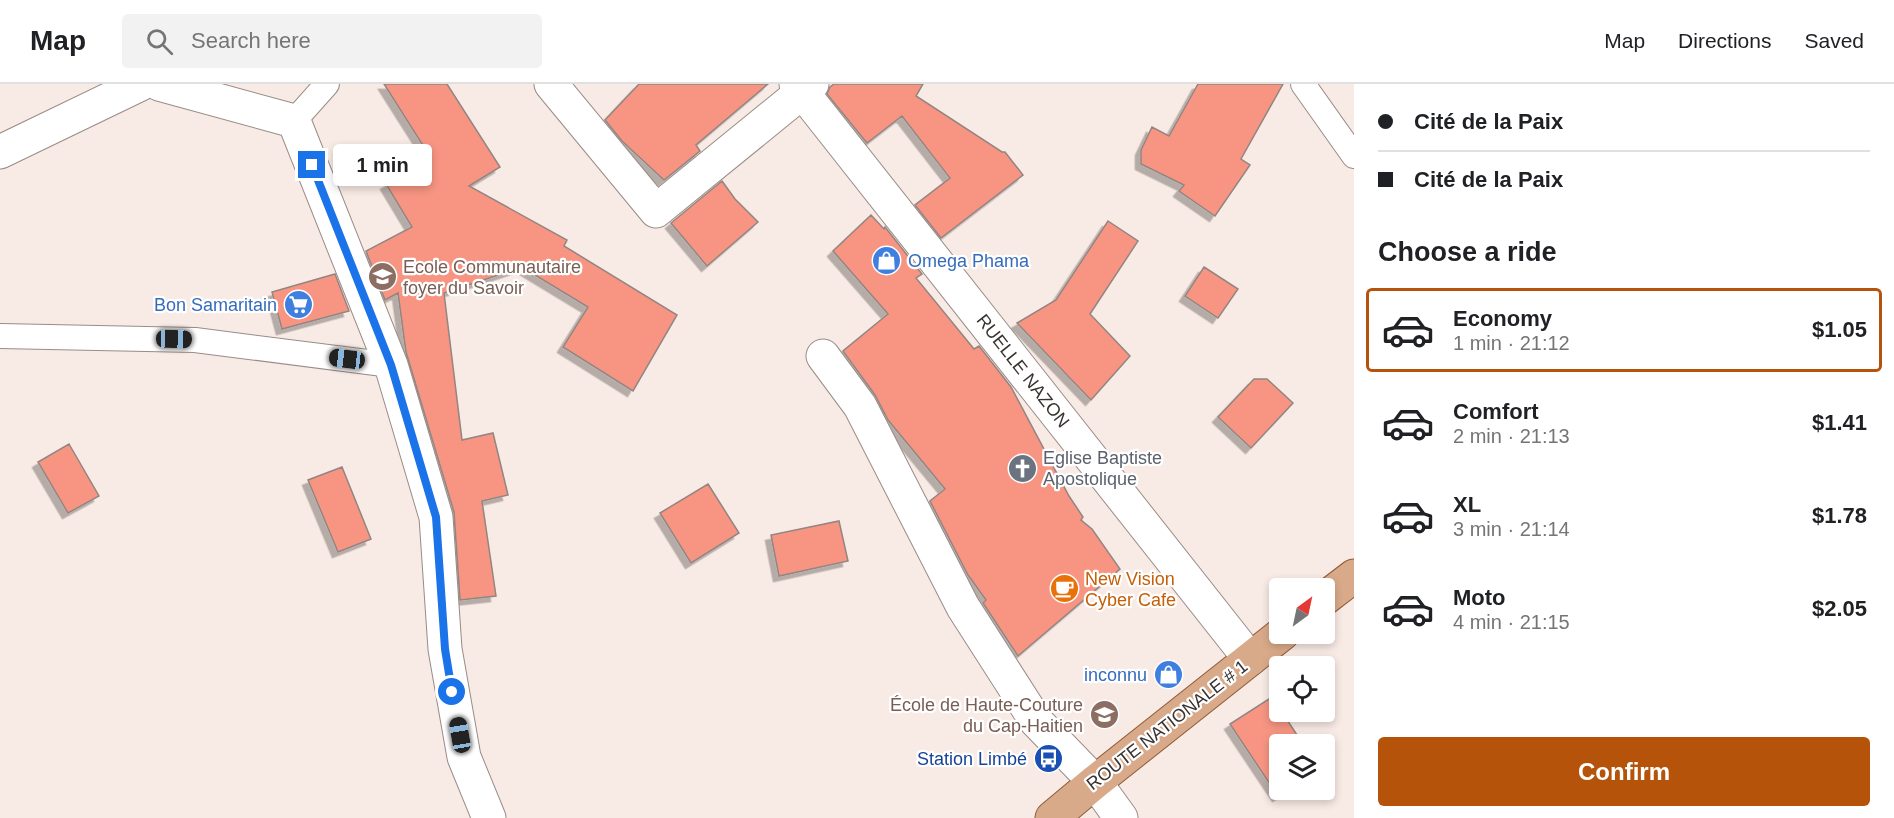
<!DOCTYPE html>
<html lang="en">
<head>
<meta charset="utf-8">
<style>
  :root { --surface:#fff; --page:#f2f2f2; --text:#202124; --muted:#757577; --line:#e0e0e0; --accent:#b45309 }
  body { margin:0; font-family:Helvetica,sans-serif; background:var(--page); color:var(--text); height:100vh; display:flex; flex-direction:column; font-size:22px; white-space:nowrap }
  * { box-sizing:border-box; margin:0 }
  p { font-size:20px; color:var(--muted) }
  .icon { flex:none; width:33px; height:33px; fill:none; stroke:currentColor; stroke-width:2; stroke-linecap:round; stroke-linejoin:round }
  .map { position:relative; flex:1; overflow:hidden }
  .drawer { display:flex; flex-direction:column; background:var(--surface); width:540px }
  .drawer>* { flex:none }
  .guide { display:grid; align-content:center; height:132px; padding:0 24px; background:var(--surface) }
  .needle { width:39px; rotate:33deg }
  .fabs { position:absolute; left:1269px; top:494px; display:grid; gap:12px }
  .fabs a { display:grid; place-items:center; width:66px; height:66px; border-radius:6px; background:var(--surface); box-shadow:0 3px 9px #0003; font-size:30px }
  .end { position:absolute; width:27px; height:27px; margin:-14px; border:8px solid #1a73e8; background:#fff; box-shadow:0 0 0 3px #fff }
  .from { border-radius:50% }
  .bubble { position:absolute; height:42px; border-radius:6px; background:var(--surface); box-shadow:0 3px 9px #0003; font-size:20px; font-weight:700; line-height:42px; text-align:center }
  .car { position:absolute; width:18px; height:36px; margin:-18px -9px; border-radius:8px; box-shadow:0 0 4px 2px #0007; background:linear-gradient(#222 24%,#8ab4d8 0 40%,#222 0 76%,#8ab4d8 0 86%,#222 0) }
  .guide b { display:flex; align-items:center; gap:21px; height:57px; font-size:22px }
  .guide b+b { border-top:2px solid var(--line) }
  .guide i { width:15px; height:15px; background:var(--text) }
  ul { padding:0; list-style:none }
  li { display:flex; align-items:center; gap:18px; height:84px; margin:0 12px 9px; padding:0 12px; border:3px solid transparent; border-radius:6px }
  li div { flex:1 }
  li b { display:block; font-size:22px }
  li em { font-style:normal; font-weight:700 }
  li.on { border-color:var(--accent) }
  li>.icon { width:54px; height:54px; stroke-width:1.5 }
  h2 { padding:0 24px; font-size:27px; line-height:72px }
  .cta { display:flex; gap:12px; margin-top:auto; padding:12px 24px }
  .cta a { flex:1; height:69px; border-radius:6px; background:var(--accent); color:#fff; font-size:24px; font-weight:700; line-height:69px; text-align:center }
  header { display:flex; align-items:center; gap:36px; box-sizing:border-box; height:84px; padding:0 30px; background:var(--surface); border-bottom:2px solid var(--line) }
  header strong { font-size:28px }
  nav { display:flex; gap:33px; margin-inline-start:auto; font-size:21px }
  .search { width:420px; height:54px; background:var(--page); display:flex; align-items:center; gap:15px; box-sizing:border-box; padding:0 21px; border-radius:6px; color:var(--muted); font-size:22px }
  main { display:flex; flex:1; min-height:0 }
  .map>svg:first-child { display:block }
  .building { fill:#f79582; stroke:#938582; stroke-width:1.5; filter:url(#shadow) }
  .lines { fill:none; stroke-linecap:round; stroke-linejoin:round }
  .lane-casing { stroke:#998c87; stroke-width:26 }
  .street-casing { stroke:#998c87; stroke-width:35 }
  .primary-casing { stroke:#905b38; stroke-width:35 }
  .lane { stroke:#fff; stroke-width:24 }
  .street { stroke:#fff; stroke-width:33 }
  .primary { stroke:#d9aa8a; stroke-width:33 }
  .route { stroke:#1a73e8; stroke-width:8 }
  .labels { text-anchor:middle; dominant-baseline:central; stroke-width:4.5; stroke-linejoin:round; paint-order:stroke }
  .shop-label { font-size:18px; fill:#366cbe; stroke:#fff; text-anchor:end }
  .education-label { font-size:18px; fill:#785e54; stroke:#fff; text-anchor:start }
  .street-label { font-size:18px; fill:#383331; stroke:#fff }
  .worship-label { font-size:18px; fill:#5b616d; stroke:#fff; text-anchor:start }
  .food-label { font-size:18px; fill:#c56008; stroke:#fff; text-anchor:start }
  .transit-label { font-size:18px; fill:#164399; stroke:#fff; text-anchor:end }
</style>
</head>
<body>
<header>
<strong>Map</strong>
<div class="search"><svg class="icon" aria-label="search" viewBox="0 0 24 24"><circle cx="10" cy="10" r="6"/><path d="M15 15l6 6"/></svg>Search here</div>
<nav><a>Map</a><a>Directions</a><a>Saved</a></nav>
</header>
<main>
<div class="map">
<svg width="1354" height="734" viewBox="0 0 1354 734">
  <defs>
    <filter id="shadow"><feDropShadow dx="-5.5" dy="5.5" stdDeviation="0" flood-color="#0004"/></filter>
  </defs>
  <rect width="100%" height="100%" fill="#f8eae4"/>
  <path class="building" d="M384 0H447L500 83 469 102 567 156 564 162 677 231 633 307 563 263 588 223 522 183 444 209 462 356 493 349 508 411 482 417 496 512 460 516 454 428 406 268 398 209 385 216 366 167 412 143 386 100 431 74Z
    M639 0H768L696 61 700 67 664 96 622 57 605 36Z
    M834 0H923L916 12 1002 68H1005L1023 91 941 154 915 121 950 94 902 32 867 59 827 10 830 3Z
    M1198 0H1283L1241 75 1250 81 1215 132 1179 107 1184 101 1141 80V66L1152 43 1169 52Z
    M722 97 735 115 758 138 707 182 671 139Z
    M871 131 884 145 885 143 922 190 916 194 974 265 979 262 1011 303 1069 412 1083 433 1081 436 1092 445 1120 485 1018 572 983 519 986 516 968 491 930 417 945 405 888 336 875 311 843 267 888 230 833 167Z
    M1108 137 1138 157 1090 230 1130 272 1091 316 1017 239 1056 216Z
    M1204 183 1238 205 1218 234 1185 212Z
    M335 190 349 227 282 245 272 208Z
    M1254 295H1267L1293 319 1251 364 1218 333Z
    M69 360 99 412 68 429 38 378Z
    M342 383 371 455 338 468 308 396Z
    M708 400 739 449 691 479 660 429Z
    M839 437 848 477 779 492 771 451Z
    M1272 613 1303 660H1280V705H1289L1278 712 1230 640Z"/>
  <g class="lines">
    <defs>
      <path id="lane" d="M1303 0 1354 72
        M294 37 327 0
        M0 252 195 256 391 281"/>
      <path id="street" d="M159 0 294 37 391 281 436 433 445 565 464 673 489 734
        M551 0 656 127 812 0
        M796 0 1250 575
        M0 68 141 0
        M823 272 860 322 963 523 1036 637 1095 698 1121 734"/>
      <path id="primary" d="M1324 515 1354 492
        M1052 734 1095 698 1283 549"/>
    </defs>
    <use href="#lane" class="lane-casing"/>
    <use href="#street" class="street-casing"/>
    <use href="#primary" class="primary-casing"/>
    <use href="#lane" class="lane"/>
    <use href="#street" class="street"/>
    <use href="#primary" class="primary"/>
  </g>
  <g class="lines">
    <path class="route" d="M312 81 391 281 436 433 445 565 452 608"/>
  </g>
  <defs>
    <symbol id="shop-disc" viewBox="-11 -11 22 22"><circle r="9.5" fill="#3f7fe0" stroke="#fff"/><path d="M-5-2.5h2.3a2.7 3.5 0 0 1 5.4 0H5L5.5 6h-11ZM-1.5-2.5h3a1.5 2.3 0 0 0-3 0Z" fill="#fff"/></symbol>
    <symbol id="school-disc" viewBox="-11 -11 22 22"><circle r="9.5" fill="#8d6e63" stroke="#fff"/><path d="M0-5L7-2L0 1L-7-2ZM-4 1L0 2.5L4 1V4Q0 6-4 4Z" fill="#fff"/></symbol>
    <symbol id="supermarket-disc" viewBox="-11 -11 22 22"><circle r="9.5" fill="#3f7fe0" stroke="#fff"/><path d="M-6-5.5h2.5l.6 2H6L4.5 2H-2.5L-4.4-4H-6ZM-1.5 3.2a1.3 1.3 0 1 0 .1 0ZM3 3.2a1.3 1.3 0 1 0 .1 0Z" fill="#fff"/></symbol>
    <symbol id="church-disc" viewBox="-11 -11 22 22"><circle r="9.5" fill="#6b7280" stroke="#fff"/><path d="M-1.2-6h2.4v3.5h3.3v2.4h-3.3V6h-2.4V-.1h-3.3v-2.4h3.3Z" fill="#fff"/></symbol>
    <symbol id="cafe-disc" viewBox="-11 -11 22 22"><circle r="9.5" fill="#e8710a" stroke="#fff"/><path d="M-5.5-4.5H6V0H3Q3 3.5 0 3.5H-2.5Q-5.5 3.5-5.5 0ZM3-3.2v2h1.7v-2ZM-6 4.5H4V6H-6Z" fill="#fff"/></symbol>
    <symbol id="bus-disc" viewBox="-11 -11 22 22"><circle r="9.5" fill="#1a4fb4" stroke="#fff"/><path d="M-5-6H5V4H4V6H2V4H-2V6H-4V4H-5ZM-3.5-4V0h7V-4ZM-3.5 1.2v1.5H-2V1.2ZM2 1.2v1.5H3.5V1.2Z" fill="#fff"/></symbol>
  </defs>
  <g fill-rule="evenodd">
    <use href="#shop-disc" x="870" y="160" width="33" height="33"/>
    <use href="#school-disc" x="366" y="176" width="33" height="33"/>
    <use href="#supermarket-disc" x="282" y="204" width="33" height="33"/>
    <use href="#church-disc" x="1006" y="368" width="33" height="33"/>
    <use href="#cafe-disc" x="1048" y="488" width="33" height="33"/>
    <use href="#shop-disc" x="1152" y="574" width="33" height="33"/>
    <use href="#school-disc" x="1088" y="614" width="33" height="33"/>
    <use href="#bus-disc" x="1032" y="658" width="33" height="33"/>
  </g>
  <g class="labels">
    <g class="shop-label">
      <text x="908" y="177" text-anchor="start">Omega Phama</text>
      <text x="277" y="221">Bon Samaritain</text>
      <text x="1147" y="591">inconnu</text>
    </g>
    <g class="education-label">
      <text x="403" y="183">Ecole Communautaire<tspan x="403" dy="21">foyer du Savoir</tspan></text>
      <text x="1083" y="621" text-anchor="end">École de Haute-Couture<tspan x="1083" dy="21">du Cap-Haitien</tspan></text>
    </g>
    <g class="street-label">
      <text transform="translate(1023 287) rotate(52)">RUELLE NAZON</text>
      <text transform="translate(1167 641) rotate(-38)">ROUTE NATIONALE # 1</text>
    </g>
    <g class="worship-label">
      <text x="1043" y="374">Eglise Baptiste<tspan x="1043" dy="21">Apostolique</tspan></text>
    </g>
    <g class="food-label">
      <text x="1085" y="495">New Vision<tspan x="1085" dy="21">Cyber Cafe</tspan></text>
    </g>
    <g class="transit-label">
      <text x="1027" y="675">Station Limbé</text>
    </g>
  </g>
</svg>
<div class="fabs">
<a><svg class="needle" viewBox="-14 -14 28 28"><path d="M0-13l5 13h-10z" fill="#e53935"/><path d="M0 13l5-13h-10z" fill="#757577"/></svg></a>
<a><svg class="icon" aria-label="locate" viewBox="0 0 24 24"><circle cx="12" cy="12" r="6"/><path d="M12 2v4M12 18v4M2 12h4M18 12h4"/></svg></a>
<a><svg class="icon" aria-label="layers" viewBox="0 0 24 24"><path d="M12 4l9 5-9 5-9-5zM3 14l9 5 9-5"/></svg></a>
</div>
<i class="end from" style="left:452px;top:608px"></i>
<i class="end" style="left:312px;top:81px"></i>
<div class="bubble" style="left:333px;top:60px;width:99px">1 min</div>
<i class="car" style="left:174px;top:255px;rotate:91deg"></i>
<i class="car" style="left:347px;top:275px;rotate:277deg"></i>
<i class="car" style="left:460px;top:651px;rotate:350deg"></i>
</div>
<section class="drawer">
<div class="guide">
<b><i class="from"></i>Cité de la Paix</b>
<b><i></i>Cité de la Paix</b>
</div>
<h2>Choose a ride</h2>
<ul>
<li class="on"><svg class="icon" aria-label="car" viewBox="0 0 24 24"><path d="M5 17H2v-5l4-1 3-4h7l3 4 3 1v5h-3M9 17h6M6 11h13"/><circle cx="7" cy="17" r="2"/><circle cx="17" cy="17" r="2"/></svg><div><b>Economy</b><p>1 min · 21:12</p></div><em>$1.05</em></li>
<li><svg class="icon" aria-label="car" viewBox="0 0 24 24"><path d="M5 17H2v-5l4-1 3-4h7l3 4 3 1v5h-3M9 17h6M6 11h13"/><circle cx="7" cy="17" r="2"/><circle cx="17" cy="17" r="2"/></svg><div><b>Comfort</b><p>2 min · 21:13</p></div><em>$1.41</em></li>
<li><svg class="icon" aria-label="car" viewBox="0 0 24 24"><path d="M5 17H2v-5l4-1 3-4h7l3 4 3 1v5h-3M9 17h6M6 11h13"/><circle cx="7" cy="17" r="2"/><circle cx="17" cy="17" r="2"/></svg><div><b>XL</b><p>3 min · 21:14</p></div><em>$1.78</em></li>
<li><svg class="icon" aria-label="car" viewBox="0 0 24 24"><path d="M5 17H2v-5l4-1 3-4h7l3 4 3 1v5h-3M9 17h6M6 11h13"/><circle cx="7" cy="17" r="2"/><circle cx="17" cy="17" r="2"/></svg><div><b>Moto</b><p>4 min · 21:15</p></div><em>$2.05</em></li>
</ul>
<div class="cta"><a>Confirm</a></div>
</section>
</main>
</body>
</html>
